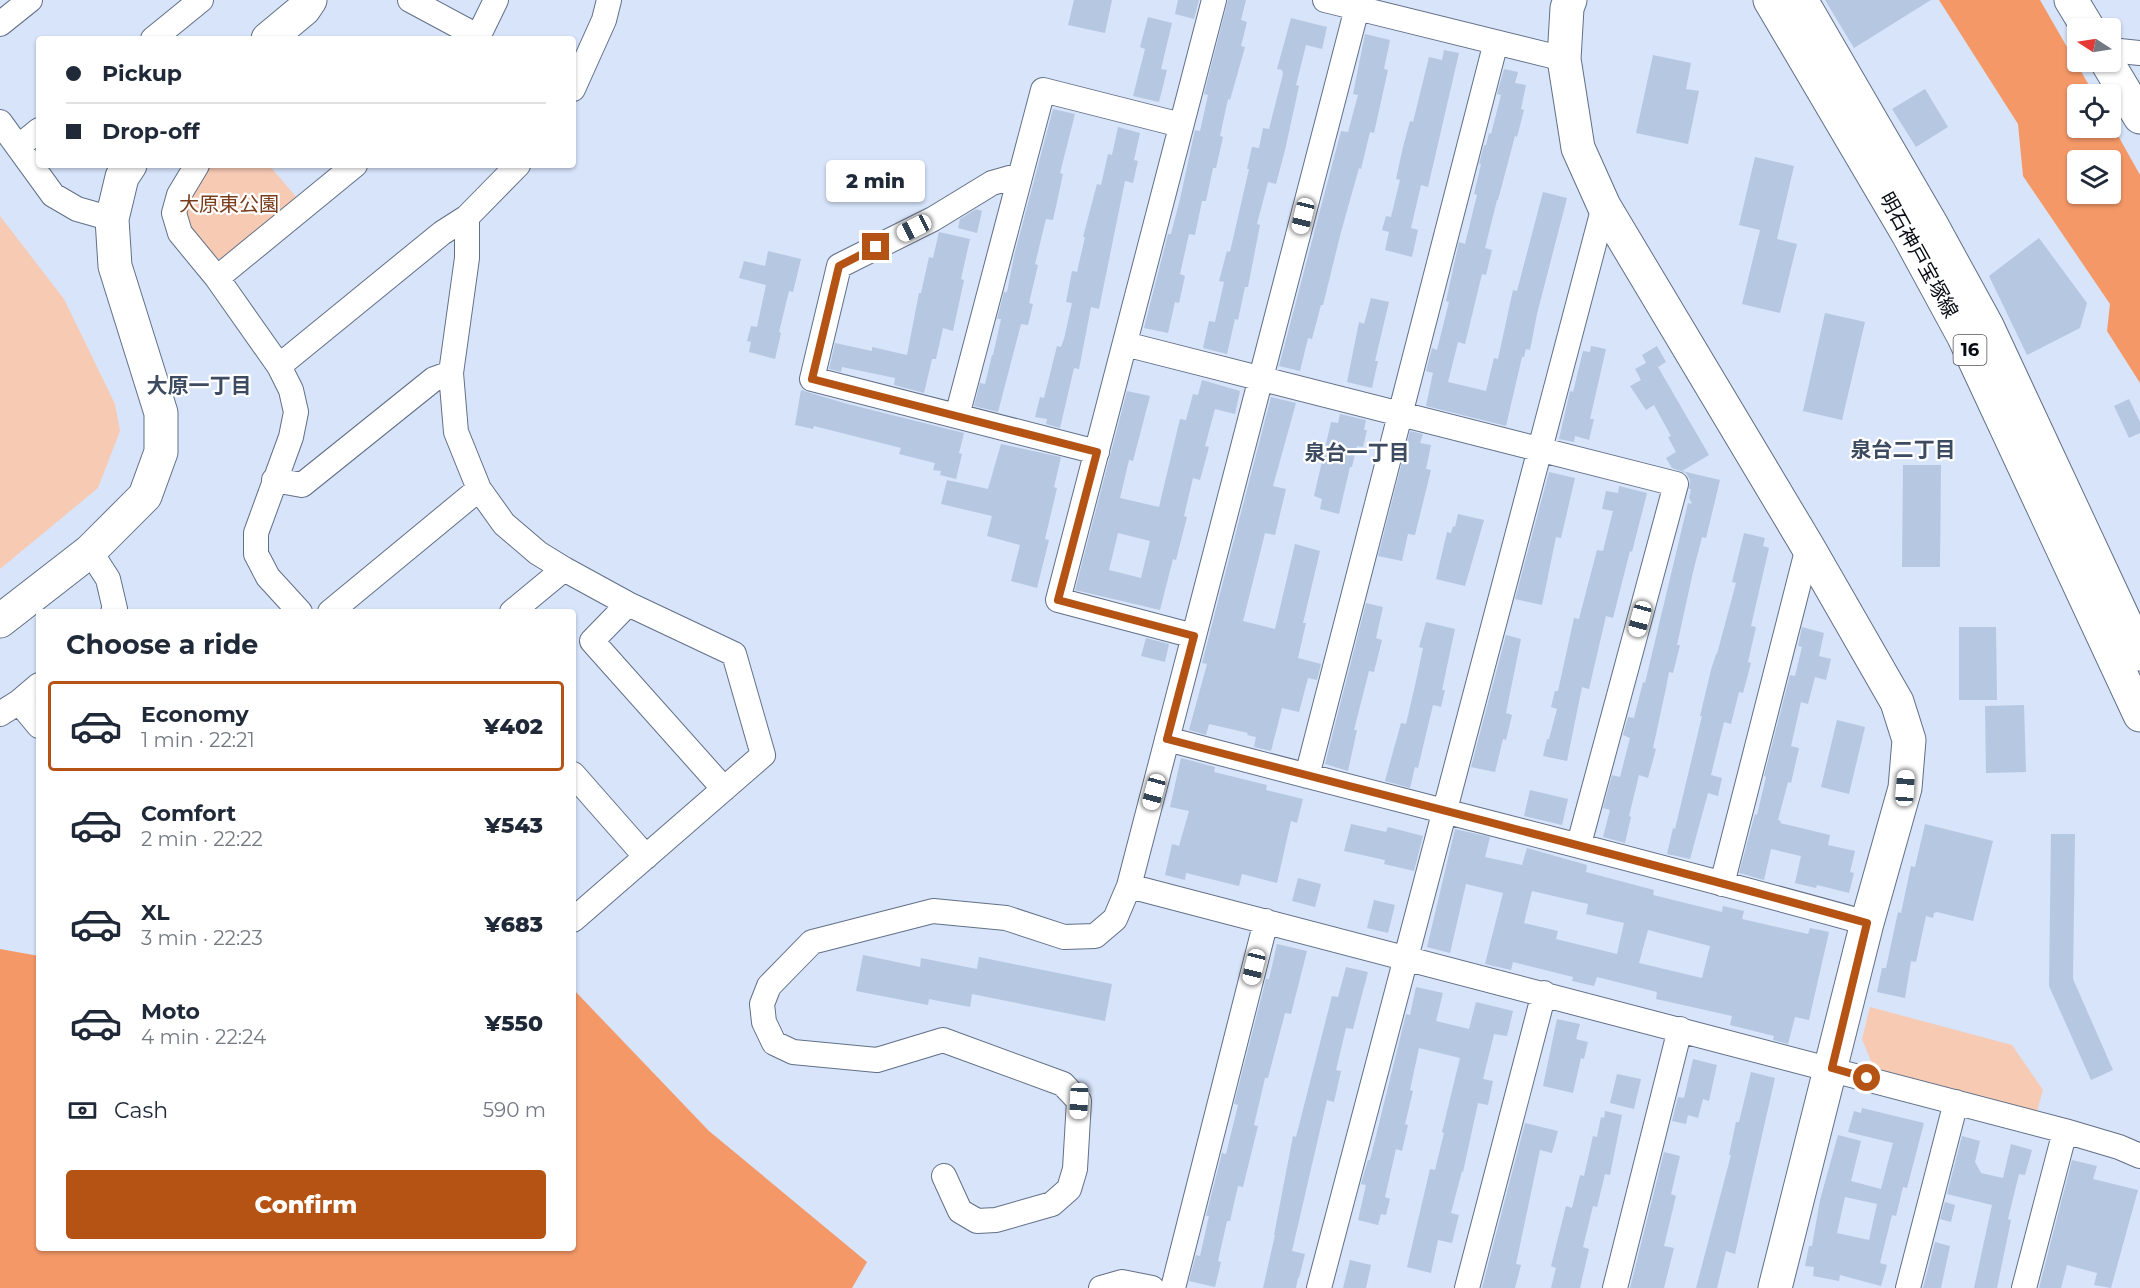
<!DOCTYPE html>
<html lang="en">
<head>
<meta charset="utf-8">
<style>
  :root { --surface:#fff; --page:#f6f6f7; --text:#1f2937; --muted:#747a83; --line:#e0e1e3; --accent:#b55315 }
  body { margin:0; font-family:Montserrat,"Noto Sans JP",sans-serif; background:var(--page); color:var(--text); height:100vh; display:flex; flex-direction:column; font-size:22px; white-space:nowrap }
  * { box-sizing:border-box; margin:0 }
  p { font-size:20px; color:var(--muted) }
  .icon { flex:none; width:33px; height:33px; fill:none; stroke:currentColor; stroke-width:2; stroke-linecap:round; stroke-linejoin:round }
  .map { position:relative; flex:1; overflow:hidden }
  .panel { position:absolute; left:36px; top:609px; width:540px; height:642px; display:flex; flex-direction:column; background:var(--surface); border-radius:6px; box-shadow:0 2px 4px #0004 }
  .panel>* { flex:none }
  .banner { position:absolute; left:36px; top:36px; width:540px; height:132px; border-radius:6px; box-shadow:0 2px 4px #0004; display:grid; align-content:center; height:132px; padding:0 30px; background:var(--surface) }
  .needle { width:39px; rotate:282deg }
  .buttons { position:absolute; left:2067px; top:18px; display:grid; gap:12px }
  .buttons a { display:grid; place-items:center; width:54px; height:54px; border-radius:6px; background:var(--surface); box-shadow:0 2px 4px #0004; font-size:30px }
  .end { position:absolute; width:27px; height:27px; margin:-14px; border:8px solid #b55315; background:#fff; box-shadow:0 0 0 3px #fff }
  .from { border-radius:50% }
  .bubble { position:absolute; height:42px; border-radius:6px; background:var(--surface); box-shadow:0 2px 4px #0004; font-size:20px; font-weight:800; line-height:42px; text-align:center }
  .car { position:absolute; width:18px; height:36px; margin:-18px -9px; border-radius:8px; box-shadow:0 0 4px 2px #0007; background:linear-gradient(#fff 24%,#345 0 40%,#fff 0 76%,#345 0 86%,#fff 0) }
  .banner b { display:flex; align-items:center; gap:21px; height:57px; font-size:22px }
  .banner b+b { border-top:2px solid var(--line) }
  .banner i { width:15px; height:15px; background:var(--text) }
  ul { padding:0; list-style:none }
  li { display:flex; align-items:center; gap:18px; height:90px; margin:0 12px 9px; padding:0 18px; border:3px solid transparent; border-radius:6px }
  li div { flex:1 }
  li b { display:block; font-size:22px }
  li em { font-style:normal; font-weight:800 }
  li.on { border-color:var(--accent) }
  li>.icon { width:54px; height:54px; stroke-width:1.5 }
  h2 { padding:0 30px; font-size:27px; line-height:72px }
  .pay { display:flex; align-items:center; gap:15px; height:66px; padding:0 30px; font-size:22px }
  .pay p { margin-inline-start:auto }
  .action { display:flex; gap:12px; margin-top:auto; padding:12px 30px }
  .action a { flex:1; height:69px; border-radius:6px; background:var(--accent); color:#fff; font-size:24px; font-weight:800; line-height:69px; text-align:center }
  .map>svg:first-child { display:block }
  .green { fill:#f7cab4 }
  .forest { fill:#f59868; fill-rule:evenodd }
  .building { fill:#b6c7e1; fill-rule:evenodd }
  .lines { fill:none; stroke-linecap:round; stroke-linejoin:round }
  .street-casing { stroke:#617087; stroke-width:26 }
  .secondary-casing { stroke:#617087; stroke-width:35 }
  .primary-casing { stroke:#617087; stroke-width:35 }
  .street { stroke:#fff; stroke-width:24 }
  .secondary { stroke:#fff; stroke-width:33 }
  .primary { stroke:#fff; stroke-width:33 }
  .route { stroke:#b55315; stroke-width:8 }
  .labels { text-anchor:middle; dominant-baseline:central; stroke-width:4.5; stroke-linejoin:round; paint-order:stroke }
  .shield { fill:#fff; stroke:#51545a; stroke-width:1.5 }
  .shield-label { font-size:18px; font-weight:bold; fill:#070b14 }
  .park-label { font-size:20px; fill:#793d1c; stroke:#fff }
  .street-label { font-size:20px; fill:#070b14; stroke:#fff }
  .neighbourhood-label { font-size:21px; font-weight:bold; fill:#3d4b60; stroke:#fff }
</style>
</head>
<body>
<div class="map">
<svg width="2140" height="1288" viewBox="0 0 2140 1288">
  <rect width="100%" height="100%" fill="#d7e4fa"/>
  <path class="green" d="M210 165H269L297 198 222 259 207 255C176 210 180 208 210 165Z
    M0 216 64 299 115 404 120 431 98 488 0 569Z
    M1870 1007 2012 1045 2043 1090 2037 1111 1875 1071 1862 1039Z"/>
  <path class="forest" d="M1939 0H2040L2094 94H2078V128H2110L2111 123 2140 175V383L2107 331 2110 304 2023 176 2018 124ZM2078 160H2110V194H2078Z
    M0 949 39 956V1248H573V989L709 1131 867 1262 852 1288H0Z"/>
  <path class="building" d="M1074 0H1112L1105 33 1068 25Z
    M1178 0H1199L1194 19 1175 14Z
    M1228 0H1246L1241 20 1247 22 1241 46 1245 47 1230 100 1228 99 1220 136 1223 137 1216 168H1213L1206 201H1202L1195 235 1189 234 1180 274 1185 276 1179 303 1175 302 1168 333 1144 328 1168 234H1171L1180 199 1195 130 1200 131 1208 95 1204 94Z
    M1825 0H1931L1854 48Z
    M1148 17 1172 23 1161 69 1167 70 1159 102 1133 96 1145 49 1140 47Z
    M1291 18 1327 27 1322 49 1306 45 1296 85 1299 86 1285 150 1276 184 1268 182 1257 224 1260 225 1248 287H1245L1238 320 1235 319 1227 354 1203 348 1209 321 1215 322 1224 282 1219 281 1227 251 1230 252 1249 169H1247L1252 147 1259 148 1263 128 1269 129 1283 74 1282 70 1277 69Z
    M1365 34 1390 40 1384 69 1388 70 1374 133 1370 132 1361 169 1359 168 1341 232 1323 305H1321L1312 339 1308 338 1300 371 1279 366 1341 131 1348 132 1358 95 1353 94Z
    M1444 50 1459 53 1428 187 1421 185 1411 228 1418 230 1412 257 1385 250 1389 232 1382 230 1386 216 1391 217 1400 180 1396 179 1403 147 1410 121 1413 122 1429 57 1442 60Z
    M1653 55 1691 63 1686 89 1699 91 1688 144 1636 133Z
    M1504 69 1518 72 1515 83 1526 85 1521 109 1524 110 1517 137 1515 136 1498 200H1497L1485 248 1492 250 1486 275 1482 274 1465 344 1458 342 1448 382 1486 391 1494 358 1498 359 1513 290 1517 291 1543 192 1567 198 1537 314 1530 350 1526 349 1524 357H1522L1506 426 1426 406 1433 373 1426 371 1432 348 1437 350 1449 302 1446 301 1459 242 1465 244 1477 195 1474 194 1481 164H1479L1484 145H1486L1489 133 1491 134 1501 95 1497 94Z
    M1925 89 1948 127 1916 147 1892 109Z
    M1053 109 1075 114 1060 173 1063 174 1053 220 1046 219 1035 264 1038 265 1029 303 1033 304 1028 325 1021 324 998 412 974 406 980 383 985 384 992 355H993L1001 319H997L1004 292H1007L1014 256Z
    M1118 127 1140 133 1134 160 1138 161 1133 183 1125 181 1099 309 1091 307 1079 369 1074 368 1060 428 1046 424 1047 419 1035 417 1040 397 1044 398 1057 346 1061 347 1064 339 1072 303 1066 302 1072 271 1077 272 1085 237H1083L1097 184 1101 185 1108 154 1112 155Z
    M1755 157 1794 166 1777 239 1797 244 1780 313 1742 304 1760 230 1739 225Z
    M976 209 982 211 977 233 958 228 960 219Z
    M939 232 970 239 961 279 964 280 953 331 943 328 936 359H932L924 393 894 385 895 378 842 367 841 372 829 369 835 343 872 351V347L907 355 919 293H921L929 257 933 258Z
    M2039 238 2087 303 2080 328 2027 355 1989 276Z
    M768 251 801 259 793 292 789 291 779 332 781 333 775 359 749 352 751 342 747 341 751 326 757 327 766 285 739 278 744 261 765 266Z
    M1371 298 1389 302 1375 361H1378L1372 388 1347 382 1359 322 1364 324Z
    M1825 313 1865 322 1842 420 1803 411Z
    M1591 346 1606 349 1590 419H1594L1589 440 1575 436 1574 442 1559 439 1570 391 1573 392 1583 351 1590 352Z
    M1657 346 1666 362 1658 367 1709 455 1682 471 1720 480 1706 538 1702 537 1693 572 1677 645H1680L1673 673 1669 672 1666 688 1653 748 1656 749 1648 778 1639 775 1629 816 1631 817 1625 843 1603 837 1610 810 1603 808 1612 775 1620 777 1630 738 1623 735 1628 717 1634 718 1643 682 1645 683 1688 503 1692 504 1689 498 1691 489H1689L1690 480 1686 473 1672 468 1666 458 1676 452 1668 437 1671 436 1654 405 1646 410 1630 386 1641 380 1635 369 1646 363 1642 355Z
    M1202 380 1240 391 1235 414 1215 409 1205 446 1209 447 1200 480 1193 478 1184 516 1187 517 1176 560 1173 559 1160 610 1075 590 1127 391 1150 396 1133 461 1129 460 1120 498 1159 507 1180 419 1186 420 1193 394 1198 395ZM1118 533 1150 541 1141 578 1109 570Z
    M801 390 844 403 964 433 959 453 962 454 956 479 940 475 941 471 933 470 935 463 899 454 901 448 814 426 813 429 795 425Z
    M1271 397 1296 403 1273 486 1286 489 1275 535 1265 533 1243 621 1275 629 1295 544 1320 551 1303 623H1306L1298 658 1321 664 1317 680 1308 678 1299 712 1282 708 1271 751 1254 747 1256 737 1247 735 1248 733 1209 724 1206 735 1189 730 1207 664 1202 663Z
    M2129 399 2140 422V433L2129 438 2114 406Z
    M1340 414 1366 420 1364 430H1367L1363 447 1357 446 1352 467H1350L1339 514 1320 509 1322 499 1314 496 1331 422 1338 423Z
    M1410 431 1423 434 1420 443 1431 445 1426 469 1431 470 1415 535 1408 534 1402 561 1378 556Z
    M1001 444 1061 457 1054 487 1057 488 1045 539 1049 540 1037 588 1011 581 1020 545 987 536 992 516 941 504 947 480 988 489Z
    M1903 465H1941L1940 567H1902Z
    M1549 472 1575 478 1561 538 1556 537 1542 605 1515 599Z
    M1619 486 1647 493 1632 552 1630 551 1613 618 1606 616 1589 689 1582 687 1567 761 1543 756 1547 739H1549L1557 709 1551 707 1555 691H1558L1574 618 1579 619 1597 550 1603 551 1613 511 1602 509 1606 491 1618 493Z
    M1458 514 1484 520 1465 586 1436 579 1447 532 1451 533 1453 526 1455 527Z
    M1744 533 1765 538 1763 546 1769 548 1751 626 1756 627 1748 662 1751 663 1743 693 1739 692 1731 724 1724 722 1711 775 1722 778 1718 796 1708 793 1690 859 1667 854 1673 828 1675 829 1702 716H1700L1711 670 1716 654H1717L1736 583 1732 582Z
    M1366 603 1383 607 1376 638 1382 640 1374 672 1369 671 1354 730H1357L1348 771 1325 764Z
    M1426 622 1455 629 1442 690H1445L1441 707 1433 705 1418 768 1415 767 1410 788 1385 781 1401 723 1406 724 1416 681 1423 648 1419 647Z
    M1802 627 1824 633 1819 656 1831 659 1826 680 1815 677 1808 704 1801 702 1791 746 1799 748 1791 783 1788 782 1778 820 1781 821 1780 823 1830 835 1828 845 1855 851 1850 872 1854 873 1849 893 1817 885 1816 888 1795 883 1801 856 1771 849 1764 880 1739 873 1755 814 1757 815 1766 777 1764 776 1790 675 1795 676 1802 647 1798 646Z
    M1959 627H1996L1997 700H1959Z
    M1506 635 1521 639 1506 713 1512 715 1506 740 1503 739 1495 772 1471 767Z
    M1146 638 1169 644 1165 662 1141 656Z
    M2024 705 2026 772 1986 773 1985 706Z
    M1837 720 1865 727 1849 794 1821 787Z
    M1181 758 1215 767 1214 772 1267 785 1266 790 1303 799 1297 823 1291 821 1277 883 1242 874 1239 886 1186 873 1185 880 1165 875 1172 844 1179 846 1189 811 1170 807Z
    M1530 790 1568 799 1562 825 1524 816Z
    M1351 824 1386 832 1388 827 1423 836 1414 871 1384 864 1385 860 1344 851Z
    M1925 824 1993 841 1973 921 1937 912 1934 913 1933 918 1926 916 1916 962 1911 961 1905 998 1877 992 1882 968H1886L1898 912 1901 913 1911 866 1915 867Z
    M1455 829 1490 837 1485 857 1522 865 1527 848 1587 865 1586 872 1654 890 1653 895 1722 912 1723 906 1744 911 1742 919 1808 934 1810 928 1829 932 1809 1020 1795 1017 1788 1044 1773 1040 1774 1036 1730 1025 1732 1016 1656 999 1657 992 1597 977 1594 986 1572 981 1573 977 1513 962 1511 970 1485 964 1503 893 1466 884 1450 953 1427 947ZM1532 891 1588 904 1586 914 1624 923 1617 954 1556 939 1558 931 1524 923ZM1648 930 1710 946 1702 978 1639 963Z
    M2051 834H2075L2073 979 2113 1070 2091 1080 2049 986Z
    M1298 878 1321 884 1315 907 1292 901Z
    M1374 900 1395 905 1388 933 1367 928Z
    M1277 944 1307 951 1291 1014 1285 1013 1268 1078H1265L1254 1125 1258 1126 1243 1187 1238 1186 1230 1221H1227L1218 1261 1221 1262 1215 1287 1189 1281 1196 1255 1200 1256 1209 1216H1206L1222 1153 1226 1154 1238 1105 1234 1104 1266 979H1269Z
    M863 955 920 967 921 958 977 969 979 957 1112 984 1105 1021 972 994 970 1007 929 999 928 1005 856 991Z
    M1346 967 1368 972 1353 1029 1346 1028 1336 1070 1341 1071 1334 1102 1327 1100 1301 1212 1292 1251 1305 1254 1299 1278H1298L1296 1288H1263L1275 1235H1274L1293 1136 1296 1137 1332 996 1338 997Z
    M1416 987 1443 993 1436 1021 1469 1029 1476 1002 1513 1011 1507 1036 1494 1034 1483 1079 1493 1081 1488 1105 1478 1103 1463 1172 1462 1171 1451 1213 1459 1215 1452 1243 1438 1240 1431 1273 1407 1267 1430 1169 1435 1170 1444 1133 1442 1132 1460 1058 1419 1048 1410 1090 1413 1091 1405 1124 1408 1125 1402 1151 1396 1149 1385 1197 1390 1199 1386 1215 1381 1214 1378 1225 1358 1220 1366 1185 1361 1184 1368 1160H1370L1406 1014 1410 1015Z
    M1557 1019 1580 1024 1576 1039 1588 1042 1584 1059 1581 1058 1573 1093 1543 1086Z
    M1693 1059 1717 1065 1709 1101 1703 1099 1698 1118 1688 1115 1686 1124 1672 1121 1678 1097 1684 1098Z
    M1751 1072 1775 1078 1735 1254 1726 1251 1717 1288H1696L1731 1155H1729L1736 1122H1739Z
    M1617 1074 1641 1079 1634 1109 1610 1103Z
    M1862 1108 1924 1123 1907 1188 1903 1187 1896 1216 1892 1215 1880 1263 1887 1265 1881 1286 1840 1275 1839 1281 1813 1276 1814 1267 1805 1266 1809 1246H1812L1820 1200 1838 1135 1861 1141 1851 1181 1881 1189 1893 1143 1848 1132 1854 1111 1861 1113ZM1845 1197 1877 1204 1869 1240 1837 1233Z
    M1605 1111 1622 1115 1610 1175 1605 1174 1597 1207 1593 1206 1583 1247 1589 1249 1580 1288H1551L1556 1268 1551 1266 1566 1206 1572 1208 1580 1175 1584 1176 1593 1136 1597 1137 1601 1117 1604 1118Z
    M1525 1123 1558 1131 1552 1153 1540 1150 1516 1264 1521 1265 1515 1288H1482Z
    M1962 1136 1980 1141 1975 1162 1981 1173 2003 1178 2011 1144 2032 1150 2025 1175 2019 1174 2008 1219 2011 1220 1997 1288H1974L1992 1205 1947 1194Z
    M1664 1152 1680 1156 1671 1194 1676 1196 1664 1246 1674 1248 1664 1288H1630Z
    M2072 1160 2097 1166 2093 1179 2138 1190 2111 1288 2094 1285 2097 1273 2067 1265 2061 1288H2039Z
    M1945 1202 1955 1205 1951 1222 1940 1219Z
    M1935 1242 1950 1246 1941 1288H1923Z
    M1350 1260 1371 1265 1366 1288H1343Z"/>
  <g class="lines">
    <defs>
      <path id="street" d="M410 0 479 37
        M1325 0 1564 59
        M0 24 30 0
        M153 39 201 0
        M477 39 496 0
        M2110 50 2140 53
        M573 89 604 20 609 0
        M0 122 53 195 77 209 112 219
        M18 147 39 130
        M197 165 179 195 174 213 180 233 217 278 279 366 291 390 296 412 291 437 256 533V554L268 577 300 612
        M518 165 467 217V258L451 373 456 432 479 489 504 524 538 553 564 569 628 604 734 654 763 755 573 920
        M1020 175 992 183 933 219 839 266 812 379 1097 452
        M217 278 355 165
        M1125 344 1676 484 1579 844
        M279 366 442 233 467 217
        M957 416 1043 90 1181 125
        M274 480 302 485 434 379 451 373
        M90 551 108 579 115 609 113 612
        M628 604 592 641 724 789
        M330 612 479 489
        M512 612 564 569
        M1194 636 1058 600 1214 0
        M19 702 39 726
        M0 714 19 702 39 685
        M1167 739C1400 801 1635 858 1867 923
        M573 774 646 857
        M1307 776 1496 42
        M1722 884 1808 547
        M1129 886 2065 1131 2119 1147 2140 1156
        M944 1176 960 1211 977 1221 996 1220 1052 1204 1069 1189 1075 1169 1079 1101 1063 1084 943 1040 877 1060 793 1052 774 1043 764 1022 762 1004 769 986 812 942 933 911 1006 918 1064 937 1095 936 1115 919 1129 886 1357 8
        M1101 1288 1122 1282 1152 1288
        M1173 1288 1266 921
        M1319 1288 1604 206
        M1467 1288 1544 993
        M1615 1288 1680 1029
        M1908 1288 1956 1102
        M2024 1288 2065 1131"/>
      <path id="secondary" d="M1570 0 1567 8 1564 59 1578 148 1604 206 1808 547 1897 702 1909 740 1905 788 1867 923 1775 1288
        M2071 0 2088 28
        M268 39 304 9 310 0
        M2107 62 2140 117
        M0 621 90 551 145 496 161 452V413L115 266 112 219 122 177 130 165"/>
      <path id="primary" d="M1770 0 1908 234 1964 337 2140 715
        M1801 0 1930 222 1987 326 2140 654"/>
    </defs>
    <use href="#street" class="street-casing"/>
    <use href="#secondary" class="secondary-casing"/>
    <use href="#primary" class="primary-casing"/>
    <use href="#street" class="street"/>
    <use href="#secondary" class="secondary"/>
    <use href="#primary" class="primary"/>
  </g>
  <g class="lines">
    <path class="route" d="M876 247 839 266 812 379 1097 452 1058 600 1194 636 1167 739C1401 800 1635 858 1867 923L1832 1068 1867 1078"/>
  </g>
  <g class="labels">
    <rect class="shield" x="1953.5" y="335" width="33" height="30" rx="4.5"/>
    <g class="shield-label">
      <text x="1970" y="350">16</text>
    </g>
    <g class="park-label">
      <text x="229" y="204">大原東公園</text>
    </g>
    <g class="street-label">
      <text transform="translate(1919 255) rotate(61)">明石神戸宝塚線</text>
    </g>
    <g class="neighbourhood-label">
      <text x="199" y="385">大原一丁目</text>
      <text x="1903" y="449">泉台二丁目</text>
      <text x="1357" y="452">泉台一丁目</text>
    </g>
  </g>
</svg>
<div class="buttons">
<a><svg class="needle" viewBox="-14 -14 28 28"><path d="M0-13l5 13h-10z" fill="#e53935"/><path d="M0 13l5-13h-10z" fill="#747a83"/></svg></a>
<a><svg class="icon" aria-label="locate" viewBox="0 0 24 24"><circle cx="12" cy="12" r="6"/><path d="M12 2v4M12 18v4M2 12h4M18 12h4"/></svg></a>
<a><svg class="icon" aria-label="layers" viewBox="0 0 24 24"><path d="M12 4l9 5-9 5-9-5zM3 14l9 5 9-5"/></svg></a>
</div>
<i class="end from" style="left:1867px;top:1078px"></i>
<i class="end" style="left:876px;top:247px"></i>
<div class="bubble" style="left:826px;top:160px;width:99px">2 min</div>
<i class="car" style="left:1303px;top:216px;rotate:194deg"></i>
<i class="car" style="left:914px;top:228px;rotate:243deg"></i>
<i class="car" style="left:1640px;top:619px;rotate:195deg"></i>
<i class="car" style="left:1905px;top:788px;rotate:4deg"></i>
<i class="car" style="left:1154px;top:792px;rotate:195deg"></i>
<i class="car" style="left:1254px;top:967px;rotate:194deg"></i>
<i class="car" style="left:1079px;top:1101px;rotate:183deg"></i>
<div class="banner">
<b><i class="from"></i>Pickup</b>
<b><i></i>Drop-off</b>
</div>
<section class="panel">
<h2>Choose a ride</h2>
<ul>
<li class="on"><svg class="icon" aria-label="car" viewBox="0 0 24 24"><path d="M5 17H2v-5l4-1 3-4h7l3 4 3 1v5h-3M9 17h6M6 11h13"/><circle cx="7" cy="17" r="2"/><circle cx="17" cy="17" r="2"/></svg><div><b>Economy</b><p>1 min · 22:21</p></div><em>¥402</em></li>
<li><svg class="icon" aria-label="car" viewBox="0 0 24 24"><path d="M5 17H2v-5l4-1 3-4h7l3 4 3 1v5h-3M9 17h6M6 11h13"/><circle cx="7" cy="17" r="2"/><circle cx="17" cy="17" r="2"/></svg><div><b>Comfort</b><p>2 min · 22:22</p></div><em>¥543</em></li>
<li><svg class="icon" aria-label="car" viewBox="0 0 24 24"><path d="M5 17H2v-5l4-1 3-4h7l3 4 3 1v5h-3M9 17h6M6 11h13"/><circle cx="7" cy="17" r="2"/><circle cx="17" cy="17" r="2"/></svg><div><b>XL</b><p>3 min · 22:23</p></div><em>¥683</em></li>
<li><svg class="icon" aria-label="car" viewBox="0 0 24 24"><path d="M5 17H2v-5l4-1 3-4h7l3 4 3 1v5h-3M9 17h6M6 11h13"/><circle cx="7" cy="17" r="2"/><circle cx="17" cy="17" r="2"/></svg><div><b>Moto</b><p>4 min · 22:24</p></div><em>¥550</em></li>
</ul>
<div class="pay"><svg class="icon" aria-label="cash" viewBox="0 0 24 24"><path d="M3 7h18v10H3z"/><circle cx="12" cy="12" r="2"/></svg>Cash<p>590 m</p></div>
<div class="action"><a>Confirm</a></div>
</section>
</div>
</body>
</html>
